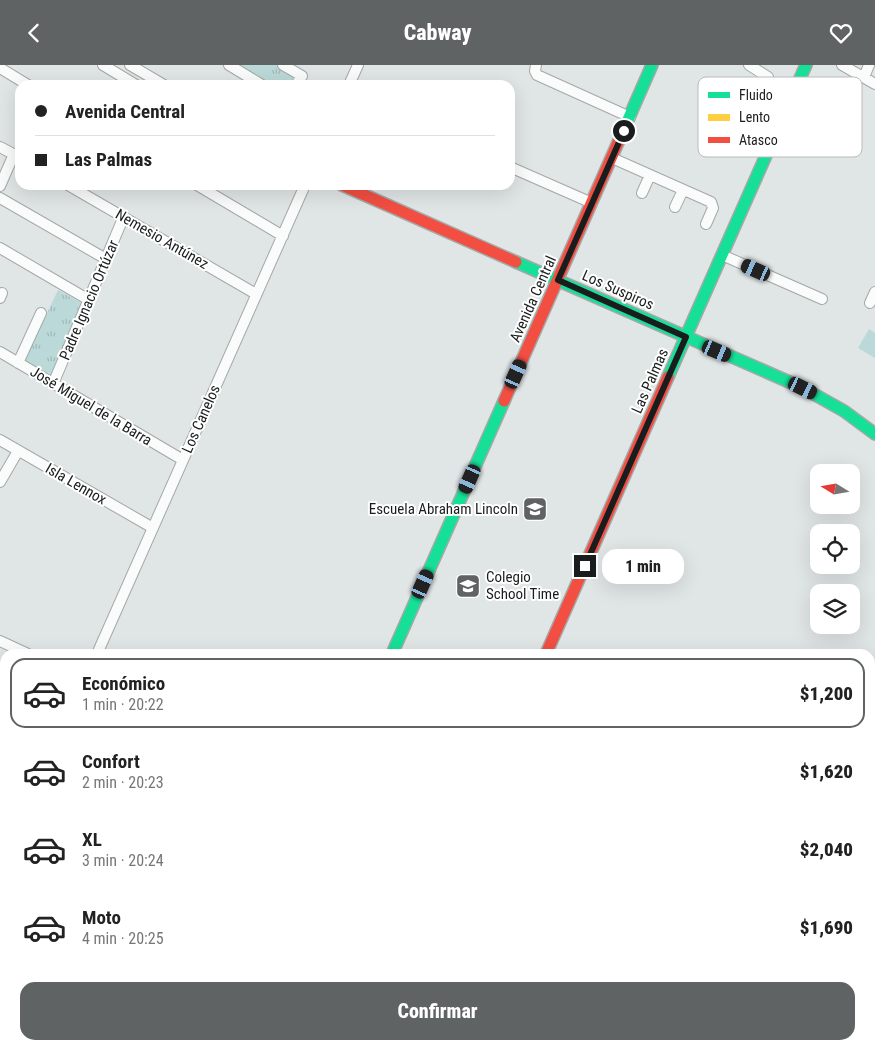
<!DOCTYPE html>
<html lang="es">
<head>
<meta charset="utf-8">
<style>
  :root { --surface:#fff; --page:#f6f6f6; --text:#222; --muted:#767676; --line:#e0e0e0; --accent:#5f6363 }
  body { margin:0; font-family:"Roboto Condensed",sans-serif; background:var(--page); color:var(--text); height:100vh; display:flex; flex-direction:column; font-size:19px; white-space:nowrap }
  * { box-sizing:border-box; margin:0 }
  p { font-size:16px; color:var(--muted) }
  .icon { flex:none; width:28px; height:28px; fill:none; stroke:currentColor; stroke-width:2; stroke-linecap:round; stroke-linejoin:round }
  .map { position:relative; flex:1; overflow:hidden }
  .side { position:absolute; left:0px; top:584px; width:875px; height:401px; display:flex; flex-direction:column; background:var(--surface); border-radius:15px 15px 0 0; box-shadow:0 5px 20px #0002 }
  .side>* { flex:none }
  .banner { position:absolute; left:15px; top:15px; width:500px; height:110px; border-radius:15px; box-shadow:0 5px 20px #0002; display:grid; align-content:center; height:110px; padding:0 20px; background:var(--surface) }
  .needle { width:32px; rotate:281deg }
  .buttons { position:absolute; left:810px; top:399px; display:grid; gap:10px }
  .buttons a { display:grid; place-items:center; width:50px; height:50px; border-radius:10px; background:var(--surface); box-shadow:0 5px 20px #0002; font-size:25px }
  .end { position:absolute; width:22px; height:22px; margin:-11px; border:6px solid #1a1d1d; background:#fff; box-shadow:0 0 0 2px #fff }
  .from { border-radius:50% }
  .bubble { position:absolute; height:35px; border-radius:15px; background:var(--surface); box-shadow:0 5px 20px #0002; font-size:16px; font-weight:800; line-height:35px; text-align:center }
  .car { position:absolute; width:15px; height:30px; margin:-15px -8px; border-radius:6px; box-shadow:0 0 4px 1px #0007; background:linear-gradient(#222 24%,#8ab4d8 0 40%,#222 0 76%,#8ab4d8 0 86%,#222 0) }
  .banner b { display:flex; align-items:center; gap:18px; height:48px; font-size:19px }
  .banner b+b { border-top:1px solid var(--line) }
  .banner i { width:12px; height:12px; background:var(--text) }
  ul { padding:9px 0 0; list-style:none }
  li { display:flex; align-items:center; gap:15px; height:70px; margin:0 10px 8px; padding:0 10px; border:2px solid transparent; border-radius:15px }
  li div { flex:1 }
  li b { display:block; font-size:19px }
  li em { font-style:normal; font-weight:800 }
  li.current { border-color:var(--accent) }
  li>.icon { width:45px; height:45px; stroke-width:1.5 }
  .cta { display:flex; gap:10px; margin-top:auto; padding:10px 20px }
  .cta a { flex:1; height:58px; border-radius:15px; background:var(--accent); color:#fff; font-size:20px; font-weight:800; line-height:58px; text-align:center }
  header { display:flex; justify-content:space-between; align-items:center; height:65px; padding:0 20px; background:var(--accent); color:#fff; font-size:22px; font-weight:800 }
  .map>svg:first-child { display:block }
  .grass { fill:#bbd9d8 }
  .park { fill:url(#park-tufts) }
  .lines { fill:none; stroke-linecap:round; stroke-linejoin:round }
  .street-casing { stroke:#a5a8a8; stroke-width:12 }
  .fast-casing { stroke:#a5a8a8; stroke-width:14 }
  .slow-casing { stroke:#a5a8a8; stroke-width:14 }
  .jam-casing { stroke:#a5a8a8; stroke-width:14 }
  .street { stroke:#fafbfb; stroke-width:10 }
  .fast { stroke:#16e098; stroke-width:11 }
  .slow { stroke:#ffcf43; stroke-width:11 }
  .jam { stroke:#f24e42; stroke-width:11 }
  .route { stroke:#1a1d1d; stroke-width:6 }
  .labels { text-anchor:middle; dominant-baseline:central; stroke-width:4; stroke-linejoin:round; paint-order:stroke }
  .street-label { font-size:15px; fill:#1a1d1d; stroke:#fff }
  .poi-label { font-size:15px; fill:#1a1d1d; stroke:#fff; text-anchor:end }
  .key { fill:#fff; stroke:#babbbb; stroke-width:1 }
  .key-label { font-size:14px; fill:#1a1d1d }
</style>
</head>
<body>
<header><svg class="icon" aria-label="back" viewBox="0 0 24 24"><path d="M15 5l-7 7 7 7"/></svg>Cabway<svg class="icon" aria-label="heart" viewBox="0 0 24 24"><path d="M12 20l-8-8c-3-5 5-10 8-4 3-6 11-1 8 4z"/></svg></header>
<div class="map">
<svg width="875" height="984" viewBox="0 0 875 984">
  <defs>
    <pattern id="park-tufts" width="24" height="20" patternUnits="userSpaceOnUse" patternTransform="scale(1.25)"><rect width="24" height="20" fill="#bbd9d8"/><path d="M3 7l-1-3M5 7V3M7 7l1-3M15 17l-1-3M17 17v-4M19 17l1-3" fill="none" stroke="#a0bab9"/></pattern>
  </defs>
  <rect width="100%" height="100%" fill="#e0e5e5"/>
  <path class="grass" d="M869 264 875 268V293L858 283Z
    M1 859 5 861V898L0 895Z"/>
  <path class="park" d="M235 0H278L296 10 294 20H268Z
    M58 225 83 239 52 310 25 295Z"/>
  <g class="lines">
    <defs>
      <path id="street" d="M103 0 136 20
        M130 0 164 20
        M229 0 262 20
        M283 0 302 11 296 20
        M536 0 535 6 537 10 630 52
        M749 0 768 12
        M842 0 875 19
        M0 3 28 20
        M864 12 869 0
        M349 20 358 0
        M0 82 19 92
        M612 93 711 137 713 143 706 159
        M510 102 592 138
        M68 120 256 229
        M197 120 283 171
        M0 121 14 89
        M642 128 650 110
        M0 133 106 194
        M675 142 683 125
        M0 183 89 235
        M722 190 822 234
        M0 233 2 228
        M870 238 875 227
        M0 287 183 395
        M18 298 41 248
        M53 319 124 151
        M0 375 153 463
        M0 417 18 386
        M0 576 28 589
        M97 589 305 120
        M0 808 5 797
        M870 810 875 802
        M870 869 875 873
        M870 931 875 934
        M111 984H112
        M372 984 374 980"/>
      <path id="fast" d="M620 73 652 0
        M516 197 803 323 844 346 875 369
        M668 312 806 0
        M392 589 504 336"/>
      <path id="slow" d="M217 984 219 980"/>
      <path id="jam" d="M342 120 516 197
        M504 336 620 73
        M546 589 668 312"/>
    </defs>
    <use href="#street" class="street-casing"/>
    <use href="#fast" class="fast-casing"/>
    <use href="#slow" class="slow-casing"/>
    <use href="#jam" class="jam-casing"/>
    <use href="#street" class="street"/>
    <use href="#fast" class="fast"/>
    <use href="#slow" class="slow"/>
    <use href="#jam" class="jam"/>
  </g>
  <g class="lines">
    <path class="route" d="M585 501 686 272 558 215 624 66"/>
  </g>
  <defs>
    <symbol id="school-square" viewBox="-11 -11 22 22"><rect x="-9" y="-9" width="18" height="18" rx="4" fill="#5f6363" stroke="#fff"/><path d="M0-5L7-2L0 1L-7-2ZM-4 1L0 2.5L4 1V4Q0 6-4 4Z" fill="#fff"/></symbol>
  </defs>
  <g fill-rule="evenodd">
    <use href="#school-square" x="521" y="430" width="28" height="28"/>
    <use href="#school-square" x="454" y="507" width="28" height="28"/>
  </g>
  <g class="labels">
    <g class="street-label">
      <text transform="translate(162 174) rotate(30)">Nemesio Antúnez</text>
      <text transform="translate(618 225) rotate(24)">Los Suspiros</text>
      <text transform="translate(533 234) rotate(-66)">Avenida Central</text>
      <text transform="translate(89 235) rotate(-67)">Padre Ignacio Ortúzar</text>
      <text transform="translate(650 316) rotate(-66)">Las Palmas</text>
      <text transform="translate(91 341) rotate(31)">José Miguel de la Barra</text>
      <text transform="translate(201 354) rotate(-66)">Los Canelos</text>
      <text transform="translate(76 419) rotate(30)">Isla Lennox</text>
    </g>
    <g class="poi-label">
      <text x="518" y="444">Escuela Abraham Lincoln</text>
      <text x="486" y="512" text-anchor="start">Colegio<tspan x="486" dy="17">School Time</tspan></text>
    </g>
  </g>
  <rect x="698" y="12" width="164" height="80" rx="8" class="key"/>
  <rect x="708" y="27" width="22" height="6" fill="#16e098"/>
  <rect x="708" y="49" width="22" height="7" fill="#ffcf43"/>
  <rect x="708" y="72" width="22" height="6" fill="#f24e42"/>
  <g class="key-label">
    <text x="739" y="35">Fluido</text>
    <text x="739" y="57">Lento</text>
    <text x="739" y="80">Atasco</text>
  </g>
</svg>
<div class="buttons">
<a><svg class="needle" viewBox="-14 -14 28 28"><path d="M0-13l5 13h-10z" fill="#e53935"/><path d="M0 13l5-13h-10z" fill="#767676"/></svg></a>
<a><svg class="icon" aria-label="locate" viewBox="0 0 24 24"><circle cx="12" cy="12" r="6"/><path d="M12 2v4M12 18v4M2 12h4M18 12h4"/></svg></a>
<a><svg class="icon" aria-label="layers" viewBox="0 0 24 24"><path d="M12 4l9 5-9 5-9-5zM3 14l9 5 9-5"/></svg></a>
</div>
<i class="end from" style="left:624px;top:66px"></i>
<i class="end" style="left:585px;top:501px"></i>
<div class="bubble" style="left:602px;top:484px;width:82px">1 min</div>
<i class="car" style="left:756px;top:205px;rotate:294deg"></i>
<i class="car" style="left:717px;top:286px;rotate:113deg"></i>
<i class="car" style="left:516px;top:309px;rotate:24deg"></i>
<i class="car" style="left:803px;top:323px;rotate:116deg"></i>
<i class="car" style="left:470px;top:414px;rotate:204deg"></i>
<i class="car" style="left:423px;top:519px;rotate:24deg"></i>
<div class="banner">
<b><i class="from"></i>Avenida Central</b>
<b><i></i>Las Palmas</b>
</div>
<section class="side">
<ul>
<li class="current"><svg class="icon" aria-label="car" viewBox="0 0 24 24"><path d="M5 17H2v-5l4-1 3-4h7l3 4 3 1v5h-3M9 17h6M6 11h13"/><circle cx="7" cy="17" r="2"/><circle cx="17" cy="17" r="2"/></svg><div><b>Económico</b><p>1 min · 20:22</p></div><em>$1,200</em></li>
<li><svg class="icon" aria-label="car" viewBox="0 0 24 24"><path d="M5 17H2v-5l4-1 3-4h7l3 4 3 1v5h-3M9 17h6M6 11h13"/><circle cx="7" cy="17" r="2"/><circle cx="17" cy="17" r="2"/></svg><div><b>Confort</b><p>2 min · 20:23</p></div><em>$1,620</em></li>
<li><svg class="icon" aria-label="car" viewBox="0 0 24 24"><path d="M5 17H2v-5l4-1 3-4h7l3 4 3 1v5h-3M9 17h6M6 11h13"/><circle cx="7" cy="17" r="2"/><circle cx="17" cy="17" r="2"/></svg><div><b>XL</b><p>3 min · 20:24</p></div><em>$2,040</em></li>
<li><svg class="icon" aria-label="car" viewBox="0 0 24 24"><path d="M5 17H2v-5l4-1 3-4h7l3 4 3 1v5h-3M9 17h6M6 11h13"/><circle cx="7" cy="17" r="2"/><circle cx="17" cy="17" r="2"/></svg><div><b>Moto</b><p>4 min · 20:25</p></div><em>$1,690</em></li>
</ul>
<div class="cta"><a>Confirmar</a></div>
</section>
</div>
</body>
</html>
